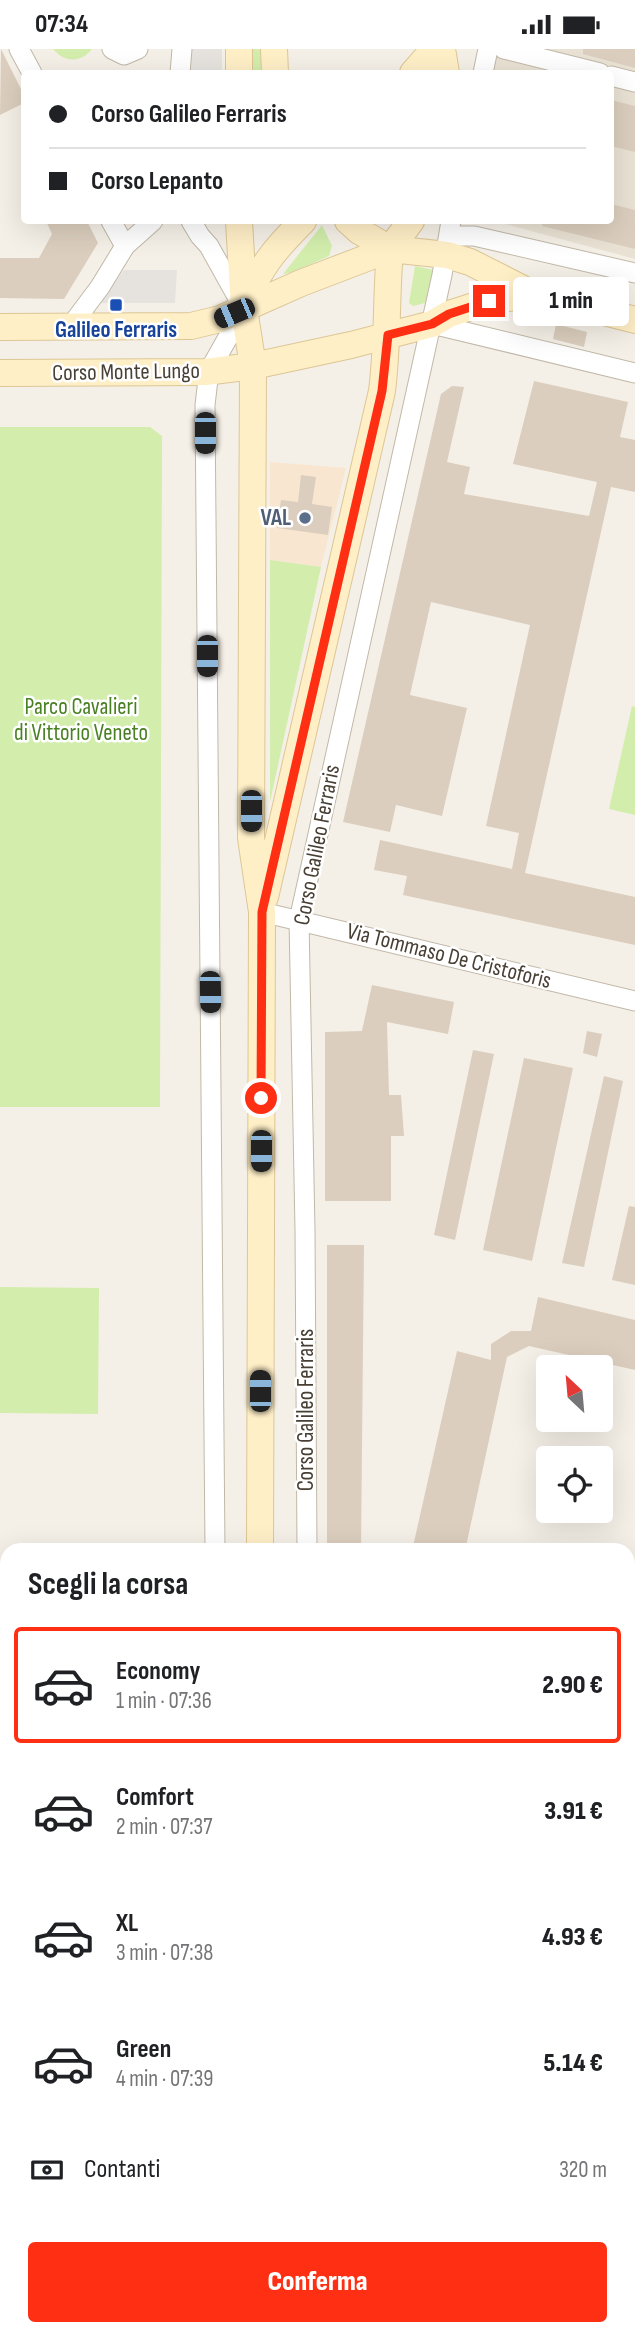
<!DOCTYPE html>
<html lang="it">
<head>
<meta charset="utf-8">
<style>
  :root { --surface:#fff; --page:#f2f2f2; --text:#202124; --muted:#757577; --line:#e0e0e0; --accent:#ff2f14 }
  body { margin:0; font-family:"Sofia Sans Condensed",sans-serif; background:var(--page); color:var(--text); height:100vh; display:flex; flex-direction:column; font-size:26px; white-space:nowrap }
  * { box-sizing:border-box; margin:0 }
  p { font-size:23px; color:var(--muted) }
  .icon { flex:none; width:38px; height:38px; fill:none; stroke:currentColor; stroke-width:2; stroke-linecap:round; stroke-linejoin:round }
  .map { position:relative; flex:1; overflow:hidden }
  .drawer { position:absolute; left:0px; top:1494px; width:635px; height:793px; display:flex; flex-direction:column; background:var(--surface); border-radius:21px 21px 0 0; box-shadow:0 7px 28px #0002 }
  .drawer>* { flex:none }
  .banner { position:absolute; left:21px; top:21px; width:593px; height:154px; border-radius:7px; box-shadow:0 7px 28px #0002; display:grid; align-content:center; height:154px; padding:0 28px; background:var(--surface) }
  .needle { width:46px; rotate:334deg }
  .controls { position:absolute; left:536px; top:1306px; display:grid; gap:14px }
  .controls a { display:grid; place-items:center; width:77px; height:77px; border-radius:7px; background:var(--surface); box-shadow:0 7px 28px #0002; font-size:35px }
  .end { position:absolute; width:32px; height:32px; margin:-16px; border:9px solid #ff2f14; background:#fff; box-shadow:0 0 0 4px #fff }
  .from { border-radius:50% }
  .bubble { position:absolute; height:49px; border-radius:7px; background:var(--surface); box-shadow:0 7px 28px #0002; font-size:23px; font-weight:800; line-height:49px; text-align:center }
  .car { position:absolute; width:21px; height:42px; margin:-21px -10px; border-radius:9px; box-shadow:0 0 5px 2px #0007; background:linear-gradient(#222 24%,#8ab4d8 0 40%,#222 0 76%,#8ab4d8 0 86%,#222 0) }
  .banner b { display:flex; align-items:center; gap:24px; height:66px; font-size:26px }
  .banner b+b { border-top:2px solid var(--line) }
  .banner i { width:18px; height:18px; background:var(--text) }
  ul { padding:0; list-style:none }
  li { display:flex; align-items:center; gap:21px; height:116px; margin:0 14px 10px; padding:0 14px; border:4px solid transparent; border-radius:7px }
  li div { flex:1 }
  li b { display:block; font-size:26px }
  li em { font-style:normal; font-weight:800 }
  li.on { border-color:var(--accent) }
  li>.icon { width:63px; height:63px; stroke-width:1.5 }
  h2 { padding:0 28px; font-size:32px; line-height:84px }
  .pay { display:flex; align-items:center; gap:18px; height:77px; padding:0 28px; font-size:26px }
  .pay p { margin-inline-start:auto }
  .primary-button { display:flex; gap:14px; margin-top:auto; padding:14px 28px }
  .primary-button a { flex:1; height:80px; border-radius:7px; background:var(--accent); color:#fff; font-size:28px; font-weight:800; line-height:80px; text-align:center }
  .status { display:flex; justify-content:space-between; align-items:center; height:49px; padding:0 35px; background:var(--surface); direction:ltr }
  .status svg { height:19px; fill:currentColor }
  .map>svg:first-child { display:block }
  .residential { fill:#e9e2d4 }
  .commercial { fill:#f8e6d0 }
  .green { fill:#d2edac }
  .parking { fill:#e6e3df }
  .building { fill:#dbcebe }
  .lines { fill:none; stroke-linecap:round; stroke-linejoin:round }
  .minor-casing { stroke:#c1b8a8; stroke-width:21 }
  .secondary-casing { stroke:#dcc695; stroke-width:28 }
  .minor { stroke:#fff; stroke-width:19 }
  .secondary { stroke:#ffefc7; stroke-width:26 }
  .route { stroke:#ff2f14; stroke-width:9 }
  .transit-dot { fill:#1a4fb4; stroke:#fff; stroke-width:2.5 }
  .service-dot { fill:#5c6f8a; stroke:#fff; stroke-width:2.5 }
  .labels { text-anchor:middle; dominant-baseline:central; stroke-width:5; stroke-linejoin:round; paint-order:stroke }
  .transit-label { font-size:23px; font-weight:bold; fill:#164399; stroke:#fff }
  .street-label { font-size:23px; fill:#494035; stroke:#fff }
  .service-label { font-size:23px; font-weight:bold; fill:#4e5e75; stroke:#fff; text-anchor:end }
  .park-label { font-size:23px; fill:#498023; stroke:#fff }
</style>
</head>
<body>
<div class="status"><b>07:34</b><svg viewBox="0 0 49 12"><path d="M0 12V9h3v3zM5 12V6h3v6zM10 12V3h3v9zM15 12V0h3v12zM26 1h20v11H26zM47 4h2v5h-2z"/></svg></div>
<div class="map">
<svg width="635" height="2286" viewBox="0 0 635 2286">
  <rect width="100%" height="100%" fill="#f5f0e7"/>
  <path class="residential" d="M489 0H635V210L494 172H611V24H484Z
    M324 2280H606L604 2286H324Z"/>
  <path class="commercial" d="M270 413 346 419 321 518 270 511Z"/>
  <path class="green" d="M53 0H92C81 14 65 14 53 0Z
    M252 0H261V24H252Z
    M322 176 332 197 329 207 293 223 283 225Z
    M415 217 433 221 425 254 413 257 409 254Z
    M0 378H150L162 387 160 1058H0Z
    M270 511 321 518 270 753Z
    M632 657 635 658V766L609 760Z
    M0 1238 99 1239 98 1365 0 1364Z
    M0 1683H7V2280H163V2286H0Z"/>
  <path class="parking" d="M187 0H222V24H186Z
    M124 221H177L175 254H99Z"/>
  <path class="building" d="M1 0 24 46V54L0 66Z
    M583 0H635V19L583 5Z
    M611 51 635 57V103L611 97Z
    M611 155 635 161V200L542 177 543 172H611Z
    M46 172H87L98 194 64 250 0 249V209H39L52 185Z
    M556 275 587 283 584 298 553 290Z
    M534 332 628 353 620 388 635 391V443L611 438 525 824 635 848V896L403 846 407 827 374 821 380 791 512 820 519 784 486 777 530 576 431 553 410 646 467 659 442 767 396 756 390 783 343 773 441 345 452 337 464 338 447 413 470 418 464 445 589 467 597 433 513 415Z
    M301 426 316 428 312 455 332 458 328 486 277 479 281 451 298 453Z
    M372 936 454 953 448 985 387 973 389 1046H401L404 1087H391V1152H325V983L362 982Z
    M587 982 602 985 597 1008 583 1004Z
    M473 1001 494 1005 455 1191 434 1186Z
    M524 1009 573 1019 532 1212 483 1201Z
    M604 1027 623 1032 584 1218 562 1214Z
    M629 1157 635 1158V1236L612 1231Z
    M327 1196H364L361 1502H327Z
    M538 1248 635 1271V1321L529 1297 507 1308 465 1502H412L457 1302 491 1311V1295L511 1282H531Z"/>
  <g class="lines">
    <defs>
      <path id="minor" d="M19 0 32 24
        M112 0 124 6 138 0
        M504 0 600 24
        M180 24 182 0
        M483 24 488 0
        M611 27 635 33
        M111 172 125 197
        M191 172 200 187 209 197 244 260 209 322 205 356 215 1502
        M449 187H474L635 224
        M432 275 635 324
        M70 278 100 238 125 197 153 172
        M262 863 635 952
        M307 1502 305 1181 299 871 442 226 451 172
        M628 2252 635 2221
        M221 2280V2286
        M306 2286V2280
        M621 2286 622 2280"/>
      <path id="secondary" d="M239 0V24
        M274 0 275 24
        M442 0 446 24
        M413 24 434 0
        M239 172 244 260 253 317 251 789 262 863 260 1502
        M348 172 359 182 390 200 447 206 470 213 533 245 635 271
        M246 255C257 220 278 197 303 172
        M0 278 191 277 220 270 301 234 390 200 411 172
        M0 324 205 323 253 317 351 296 432 275 449 265 489 252 533 245
        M265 848 382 342C388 295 386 248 390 200
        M257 2286V2280"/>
    </defs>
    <use href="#minor" class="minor-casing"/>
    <use href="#secondary" class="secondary-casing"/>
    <use href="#minor" class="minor"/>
    <use href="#secondary" class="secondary"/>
  </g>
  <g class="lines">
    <path class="route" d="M261 1049 262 863 382 342 388 286 432 275 449 265 489 252"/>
  </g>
  <rect class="transit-dot" x="109" y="249" width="14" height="14" rx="3.5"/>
  <circle class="service-dot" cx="305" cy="469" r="7"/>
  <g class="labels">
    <g class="transit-label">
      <text x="116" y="281">Galileo Ferraris</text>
    </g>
    <g class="street-label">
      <text transform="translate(126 323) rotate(-1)">Corso Monte Lungo</text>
      <text transform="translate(317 796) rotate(-79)">Corso Galileo Ferraris</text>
      <text transform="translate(449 907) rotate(14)">Via Tommaso De Cristoforis</text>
      <text transform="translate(306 1361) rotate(-90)">Corso Galileo Ferraris</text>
    </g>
    <g class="service-label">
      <text x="291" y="469">VAL</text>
    </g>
    <g class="park-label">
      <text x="81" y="658">Parco Cavalieri<tspan x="81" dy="26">di Vittorio Veneto</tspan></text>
    </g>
  </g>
</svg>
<div class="controls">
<a><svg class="needle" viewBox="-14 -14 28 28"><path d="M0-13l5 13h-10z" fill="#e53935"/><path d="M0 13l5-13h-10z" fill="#757577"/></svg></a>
<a><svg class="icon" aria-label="locate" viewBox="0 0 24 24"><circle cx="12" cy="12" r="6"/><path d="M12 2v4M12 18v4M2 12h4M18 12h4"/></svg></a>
</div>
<i class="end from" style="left:261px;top:1049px"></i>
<i class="end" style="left:489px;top:252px"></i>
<div class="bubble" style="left:513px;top:228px;width:116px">1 min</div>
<i class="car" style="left:234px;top:264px;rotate:247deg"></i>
<i class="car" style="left:205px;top:384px;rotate:180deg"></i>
<i class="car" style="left:207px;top:607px;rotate:180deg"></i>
<i class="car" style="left:251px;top:762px;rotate:180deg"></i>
<i class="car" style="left:210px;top:943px;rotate:179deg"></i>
<i class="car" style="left:261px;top:1102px;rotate:180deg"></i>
<i class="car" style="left:260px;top:1342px;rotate:0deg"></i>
<div class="banner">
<b><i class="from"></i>Corso Galileo Ferraris</b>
<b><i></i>Corso Lepanto</b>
</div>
<section class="drawer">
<h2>Scegli la corsa</h2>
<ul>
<li class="on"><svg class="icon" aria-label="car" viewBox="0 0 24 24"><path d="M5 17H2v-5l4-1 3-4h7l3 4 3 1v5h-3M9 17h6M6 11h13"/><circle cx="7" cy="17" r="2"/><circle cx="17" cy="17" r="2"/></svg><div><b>Economy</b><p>1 min · 07:36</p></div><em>2.90 €</em></li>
<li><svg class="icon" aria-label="car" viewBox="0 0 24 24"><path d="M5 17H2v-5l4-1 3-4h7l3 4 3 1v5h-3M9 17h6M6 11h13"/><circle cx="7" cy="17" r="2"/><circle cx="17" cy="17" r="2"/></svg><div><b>Comfort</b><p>2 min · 07:37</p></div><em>3.91 €</em></li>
<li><svg class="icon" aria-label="car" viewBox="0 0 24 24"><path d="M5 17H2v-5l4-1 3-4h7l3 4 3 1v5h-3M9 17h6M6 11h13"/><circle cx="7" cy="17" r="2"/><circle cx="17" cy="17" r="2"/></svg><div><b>XL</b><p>3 min · 07:38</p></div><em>4.93 €</em></li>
<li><svg class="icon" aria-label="car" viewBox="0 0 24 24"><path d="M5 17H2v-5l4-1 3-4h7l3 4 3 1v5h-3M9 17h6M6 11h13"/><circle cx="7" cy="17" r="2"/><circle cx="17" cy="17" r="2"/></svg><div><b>Green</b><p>4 min · 07:39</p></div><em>5.14 €</em></li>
</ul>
<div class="pay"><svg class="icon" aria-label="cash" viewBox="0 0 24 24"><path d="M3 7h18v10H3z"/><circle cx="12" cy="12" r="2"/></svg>Contanti<p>320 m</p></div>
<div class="primary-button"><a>Conferma</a></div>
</section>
</div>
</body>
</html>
